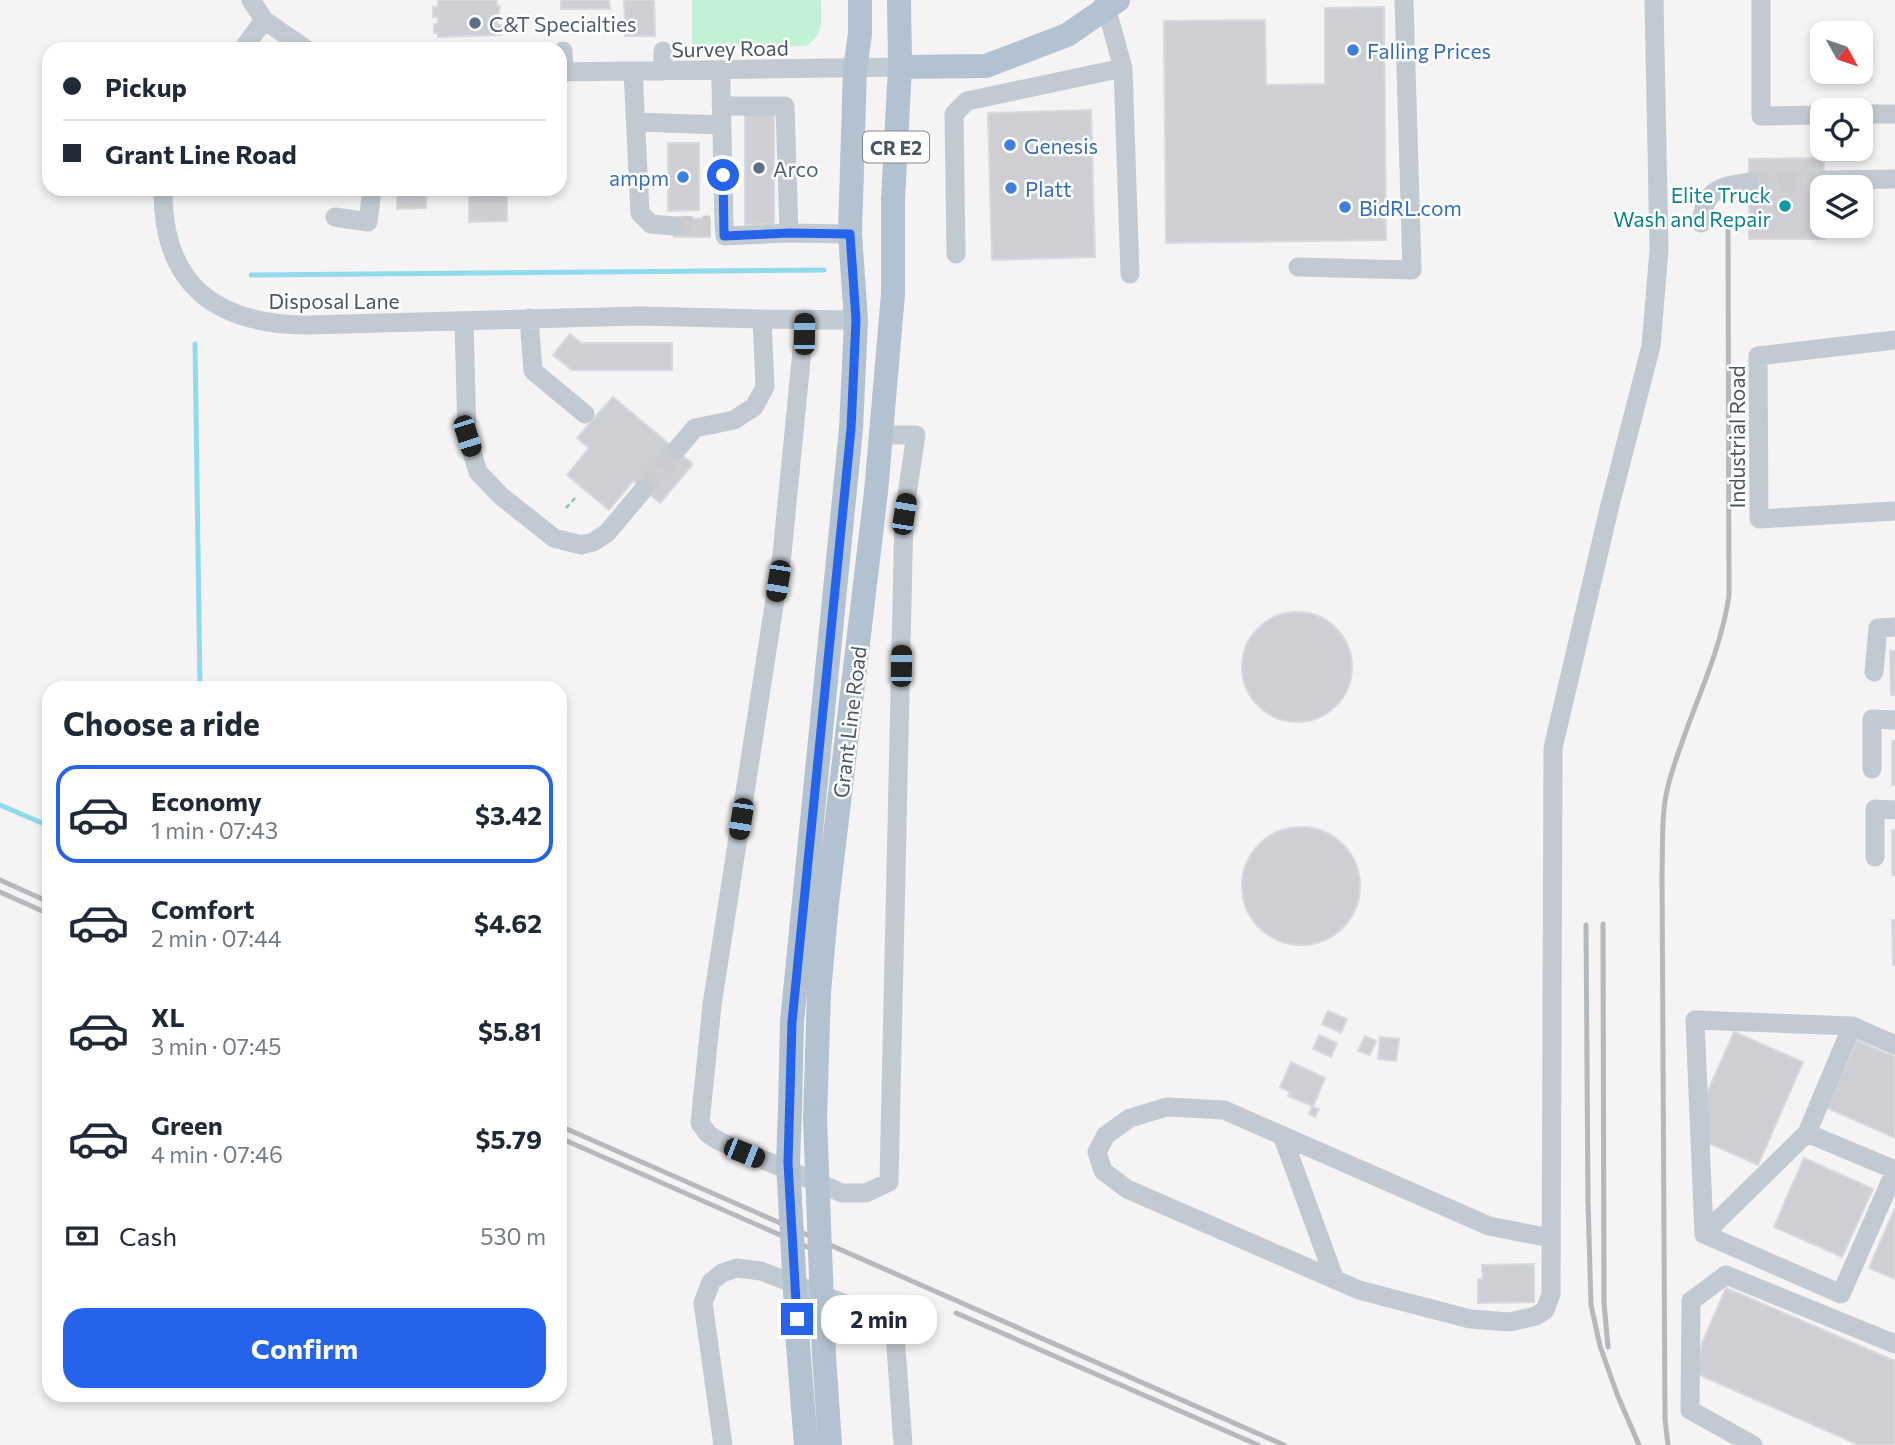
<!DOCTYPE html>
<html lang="en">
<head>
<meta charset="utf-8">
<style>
  :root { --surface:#fff; --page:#f2f2f3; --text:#1f2937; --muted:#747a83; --line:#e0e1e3; --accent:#2563eb }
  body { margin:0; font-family:Commissioner,sans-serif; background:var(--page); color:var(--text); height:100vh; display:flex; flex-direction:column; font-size:26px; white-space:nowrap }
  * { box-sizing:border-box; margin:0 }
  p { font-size:23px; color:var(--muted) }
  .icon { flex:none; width:38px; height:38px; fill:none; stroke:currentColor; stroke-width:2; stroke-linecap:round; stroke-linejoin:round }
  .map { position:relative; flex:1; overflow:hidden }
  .drawer { position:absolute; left:42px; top:681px; width:525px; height:721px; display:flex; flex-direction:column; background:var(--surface); border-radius:21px; box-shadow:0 4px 10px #0003 }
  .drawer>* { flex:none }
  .guide { position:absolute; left:42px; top:42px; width:525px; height:154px; border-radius:21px; box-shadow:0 4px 10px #0003; display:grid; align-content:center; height:154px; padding:0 21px; background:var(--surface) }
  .needle { width:46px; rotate:130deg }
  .tools { position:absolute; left:1810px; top:21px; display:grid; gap:14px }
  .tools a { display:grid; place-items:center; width:63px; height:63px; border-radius:14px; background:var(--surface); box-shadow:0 4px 10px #0003; font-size:35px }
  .end { position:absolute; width:32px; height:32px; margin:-16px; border:9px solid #2563eb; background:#fff; box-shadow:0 0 0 4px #fff }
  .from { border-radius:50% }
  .bubble { position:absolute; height:49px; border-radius:21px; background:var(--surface); box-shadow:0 4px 10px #0003; font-size:23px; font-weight:700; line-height:49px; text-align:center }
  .car { position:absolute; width:21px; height:42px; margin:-21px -10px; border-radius:9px; box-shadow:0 0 5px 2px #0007; background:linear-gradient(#222 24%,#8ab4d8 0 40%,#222 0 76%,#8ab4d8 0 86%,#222 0) }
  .guide b { display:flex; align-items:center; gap:24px; height:66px; font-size:26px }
  .guide b+b { border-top:2px solid var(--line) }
  .guide i { width:18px; height:18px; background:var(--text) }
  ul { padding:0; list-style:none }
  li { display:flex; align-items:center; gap:21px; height:98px; margin:0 14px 10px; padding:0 7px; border:4px solid transparent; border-radius:21px }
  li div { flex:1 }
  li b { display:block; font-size:26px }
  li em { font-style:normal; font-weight:700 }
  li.active { border-color:var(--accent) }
  li>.icon { width:63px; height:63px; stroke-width:1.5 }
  h2 { padding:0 21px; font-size:32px; line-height:84px }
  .pay { display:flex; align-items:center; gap:18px; height:77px; padding:0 21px; font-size:26px }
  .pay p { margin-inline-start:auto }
  .cta { display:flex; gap:14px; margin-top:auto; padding:14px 21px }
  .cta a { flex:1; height:80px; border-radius:21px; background:var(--accent); color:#fff; font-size:28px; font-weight:700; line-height:80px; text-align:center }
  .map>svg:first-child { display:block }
  .green { fill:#c3f1d5 }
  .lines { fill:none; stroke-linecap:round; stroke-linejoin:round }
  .stream { stroke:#90daee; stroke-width:5 }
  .building { fill:#cdcfd5; stroke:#d7d9de; stroke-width:2 }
  .minor-tunnel { stroke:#caccce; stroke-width:19; stroke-dasharray:19 10; stroke-linecap:butt }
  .path { stroke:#7ad0a6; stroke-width:2.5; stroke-dasharray:5 3.5; stroke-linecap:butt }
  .minor { stroke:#c1cad2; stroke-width:19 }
  .major { stroke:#b3c2d1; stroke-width:24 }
  .rail { stroke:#b5b8bd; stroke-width:5 }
  .major-bridge { stroke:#b3c2d1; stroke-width:24 }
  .route { stroke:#2563eb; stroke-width:9 }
  .service-dot { fill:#5c6f8a; stroke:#fff; stroke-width:2.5 }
  .shop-dot { fill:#3f7fe0; stroke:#fff; stroke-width:2.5 }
  .culture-dot { fill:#0f9aa8; stroke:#fff; stroke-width:2.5 }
  .labels { text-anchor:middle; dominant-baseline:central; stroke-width:5; stroke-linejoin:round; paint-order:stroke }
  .shield { fill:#fff; stroke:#808990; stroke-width:2 }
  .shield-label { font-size:19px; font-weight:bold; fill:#4a5661 }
  .service-label { font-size:21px; fill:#4e5e75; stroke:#fff; text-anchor:start }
  .street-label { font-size:21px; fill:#4a5661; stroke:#fff }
  .shop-label { font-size:21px; fill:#366cbe; stroke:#fff; text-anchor:start }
  .culture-label { font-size:21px; fill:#0d838f; stroke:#fff; text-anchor:end }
</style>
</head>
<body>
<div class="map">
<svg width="1895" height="1445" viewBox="0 0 1895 1445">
  <rect width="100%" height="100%" fill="#f5f3f3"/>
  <path class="green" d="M692 0H821C821 22 825 33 806 46L692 48Z"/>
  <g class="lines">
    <path class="stream" d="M251 275 824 270
      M195 344 200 688
      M0 805 49 826"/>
  </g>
  <path class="building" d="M438 0H497V6H500L497 25H501V35L438 37V33H434V24H438V17H433V7H438Z
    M561 0H609L610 9H561Z
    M624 0H654L655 36H625Z
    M1384 7 1386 240 1166 243 1164 21 1265 20 1266 85 1325 84V8Z
    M1091 110 1095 257 992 260 988 113Z
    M745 112H774V224L745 225Z
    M668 143H699V210L668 211Z
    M1824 158 1822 226H1824V239H1749V159Z
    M469 189H507V221L469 222Z
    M426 194V208L397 209V195Z
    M710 218V237H674V219Z
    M570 334 581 343H672V370H572L553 355Z
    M613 397 693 464 660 503 633 481 609 510 567 475 589 448 577 438Z
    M1242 667a55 55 0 1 1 110 0a55 55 0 1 1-110 0Z
    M1890 651H1895V695H1891Z
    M1892 741H1895V785H1892Z
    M1242 886a59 59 0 1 1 118 0a59 59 0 1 1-118 0Z
    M1892 830H1895V875H1892Z
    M1892 920H1895V965H1893Z
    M1328 1011 1347 1019 1341 1033 1322 1024Z
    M1734 1032 1803 1062 1758 1165 1704 1141V1100Z
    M1319 1035 1337 1043 1331 1057 1313 1049Z
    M1365 1036 1376 1041 1370 1055 1358 1051Z
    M1380 1037 1399 1039 1396 1061 1378 1059Z
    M1857 1040 1895 1057V1138L1827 1108Z
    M1291 1062 1325 1078 1313 1107 1319 1109 1315 1117 1309 1114 1312 1106 1288 1096 1290 1092 1280 1087Z
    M1804 1158 1873 1189 1842 1257 1774 1227Z
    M1895 1208V1279L1869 1268Z
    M1534 1264V1302L1478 1303V1279H1483L1482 1265Z
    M1726 1288 1895 1361V1445H1859L1697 1374 1702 1343Z"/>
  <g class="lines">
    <path class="minor-tunnel" d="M1749 182 1824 180
      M674 226 710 225
      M643 490 677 449"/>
    <path class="path" d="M566 508 576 497"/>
    <path class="minor" d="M251 0 264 20 306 49
      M1761 0V116L1822 115
      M243 49 264 20
      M563 51 564 72
      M1123 68 1130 274
      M633 71 640 213 651 224 674 226
      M663 71V51
      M721 71V87L724 225 725 236 789 233 785 106H721
      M560 72 900 67
      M1860 114H1895
      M636 122 722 125
      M1824 180 1895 179
      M163 189C162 286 217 325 309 325L639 316 762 319 765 387 754 407 734 420 695 428 677 449
      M335 217 368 222 372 189
      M1701 223C1705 189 1718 187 1749 182
      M789 233 850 234
      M956 254 954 114 967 101 1123 68 1104 0
      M1298 267 1412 270 1404 0
      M529 318 533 371 585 414
      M762 319 856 320
      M805 320 782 554 712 1005 700 1123 708 1134 719 1141 842 1193H866L889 1182 904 514 916 435H881
      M464 322 467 436 478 472 501 496 554 538 581 545 593 542 607 533 643 490
      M1895 340 1758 356 1759 519 1895 511
      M1874 672 1878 628 1895 627
      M1872 769V719L1895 720
      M1875 857V809L1895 810
      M1852 1026 1895 1045
      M1282 1135 1335 1280
      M1895 1170 1807 1133 1852 1026 1695 1020 1704 1234 1841 1294 1895 1171
      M1704 1234 1807 1133
      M1550 1238 1489 1226 1224 1110 1167 1107 1130 1118 1106 1135 1097 1152 1103 1171 1127 1189 1359 1290 1470 1319 1510 1322 1536 1316 1545 1310 1551 1294 1553 748 1609 509 1651 346 1659 250 1654 0
      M723 1445 703 1303 711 1282 722 1273 737 1268 761 1271 887 1320 895 1333 903 1445
      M1753 1445 1690 1410 1691 1301 1726 1275 1895 1344"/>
    <path class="major" d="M900 67 986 66 1067 35 1118 0
      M790 1108 792 1022 851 429 856 320 850 234 855 69 860 34V0
      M815 1119 819 992 827 903 876 492 893 294V200L900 67 899 0
      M798 1345 806 1445
      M824 1355 830 1445"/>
    <path class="rail" d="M0 880 49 902
      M0 892 49 914
      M1603 924 1604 1303 1608 1347
      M1586 925 1588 1201 1591 1305 1600 1346 1617 1394 1639 1445
      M560 1126 1284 1445
      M560 1138 812 1249
      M956 1313 1258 1445
      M1668 1445 1665 1419 1662 872C1663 844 1661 814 1668 786 1685 721 1719 662 1729 596L1728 220"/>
    <path class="major-bridge" d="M790 1108 788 1163 798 1345
      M815 1119 824 1355"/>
  </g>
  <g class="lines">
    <path class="route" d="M723 175 724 236 789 233 850 234 856 320 851 429 792 1022 788 1163 797 1319"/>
  </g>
  <g class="service-dot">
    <circle cx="475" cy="23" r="7"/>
    <circle cx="759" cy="168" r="7"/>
  </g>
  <g class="shop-dot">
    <circle cx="1353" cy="50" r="7"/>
    <circle cx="1010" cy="145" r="7"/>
    <circle cx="683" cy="177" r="7"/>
    <circle cx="1011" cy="188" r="7"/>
    <circle cx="1345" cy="207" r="7"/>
  </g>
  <circle class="culture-dot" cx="1785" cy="206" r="7"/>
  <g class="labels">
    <rect class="shield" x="863" y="131.5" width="66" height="31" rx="5"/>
    <g class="shield-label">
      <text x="896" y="147">CR E2</text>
    </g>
    <g class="service-label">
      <text x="489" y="23">C&amp;T Specialties</text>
      <text x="773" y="168">Arco</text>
    </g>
    <g class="street-label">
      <text transform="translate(730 48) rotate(-1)">Survey Road</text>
      <text x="334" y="300">Disposal Lane</text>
      <text transform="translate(1736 437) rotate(-90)">Industrial Road</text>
      <text transform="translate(849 722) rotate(-83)">Grant Line Road</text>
    </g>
    <g class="shop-label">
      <text x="1367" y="50">Falling Prices</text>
      <text x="1024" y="145">Genesis</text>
      <text x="669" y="177" text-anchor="end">ampm</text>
      <text x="1025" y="188">Platt</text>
      <text x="1359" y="207">BidRL.com</text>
    </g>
    <g class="culture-label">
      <text x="1771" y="194">Elite Truck<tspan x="1771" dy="24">Wash and Repair</tspan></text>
    </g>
  </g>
</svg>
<div class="tools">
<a><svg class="needle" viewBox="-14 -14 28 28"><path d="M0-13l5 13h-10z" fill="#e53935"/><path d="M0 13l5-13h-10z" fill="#747a83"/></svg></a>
<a><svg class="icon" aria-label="locate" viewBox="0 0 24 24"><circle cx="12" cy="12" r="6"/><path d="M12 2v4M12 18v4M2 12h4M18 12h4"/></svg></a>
<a><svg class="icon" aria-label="layers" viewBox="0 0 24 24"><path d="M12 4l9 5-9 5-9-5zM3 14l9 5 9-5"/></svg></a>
</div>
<i class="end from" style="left:723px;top:175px"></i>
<i class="end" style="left:797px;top:1319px"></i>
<div class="bubble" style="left:821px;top:1295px;width:116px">2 min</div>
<i class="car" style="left:804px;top:334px;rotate:1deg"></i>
<i class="car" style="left:467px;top:436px;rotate:162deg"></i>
<i class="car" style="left:904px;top:514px;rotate:9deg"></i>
<i class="car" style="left:778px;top:581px;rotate:189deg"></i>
<i class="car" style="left:901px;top:666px;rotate:1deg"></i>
<i class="car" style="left:741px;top:819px;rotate:189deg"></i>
<i class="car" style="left:744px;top:1153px;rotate:112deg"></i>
<div class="guide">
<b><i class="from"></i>Pickup</b>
<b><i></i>Grant Line Road</b>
</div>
<section class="drawer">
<h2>Choose a ride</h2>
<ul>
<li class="active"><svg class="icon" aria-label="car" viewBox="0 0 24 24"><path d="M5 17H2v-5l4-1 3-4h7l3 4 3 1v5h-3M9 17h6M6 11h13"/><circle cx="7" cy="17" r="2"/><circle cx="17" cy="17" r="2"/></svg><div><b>Economy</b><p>1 min · 07:43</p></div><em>$3.42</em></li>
<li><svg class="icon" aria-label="car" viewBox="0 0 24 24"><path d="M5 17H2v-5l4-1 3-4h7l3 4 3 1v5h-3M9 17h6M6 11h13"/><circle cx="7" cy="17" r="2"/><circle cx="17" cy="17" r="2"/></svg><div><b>Comfort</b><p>2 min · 07:44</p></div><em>$4.62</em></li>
<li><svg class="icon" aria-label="car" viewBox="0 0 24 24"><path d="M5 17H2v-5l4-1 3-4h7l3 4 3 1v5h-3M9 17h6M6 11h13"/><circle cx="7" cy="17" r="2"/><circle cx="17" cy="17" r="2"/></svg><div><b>XL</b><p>3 min · 07:45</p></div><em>$5.81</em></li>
<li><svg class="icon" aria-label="car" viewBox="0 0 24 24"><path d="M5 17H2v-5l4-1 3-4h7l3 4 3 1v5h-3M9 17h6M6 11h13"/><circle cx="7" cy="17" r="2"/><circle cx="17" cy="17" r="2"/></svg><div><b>Green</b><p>4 min · 07:46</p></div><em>$5.79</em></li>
</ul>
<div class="pay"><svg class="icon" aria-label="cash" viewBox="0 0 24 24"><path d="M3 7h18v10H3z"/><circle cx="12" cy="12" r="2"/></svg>Cash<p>530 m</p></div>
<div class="cta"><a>Confirm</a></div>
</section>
</div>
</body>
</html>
